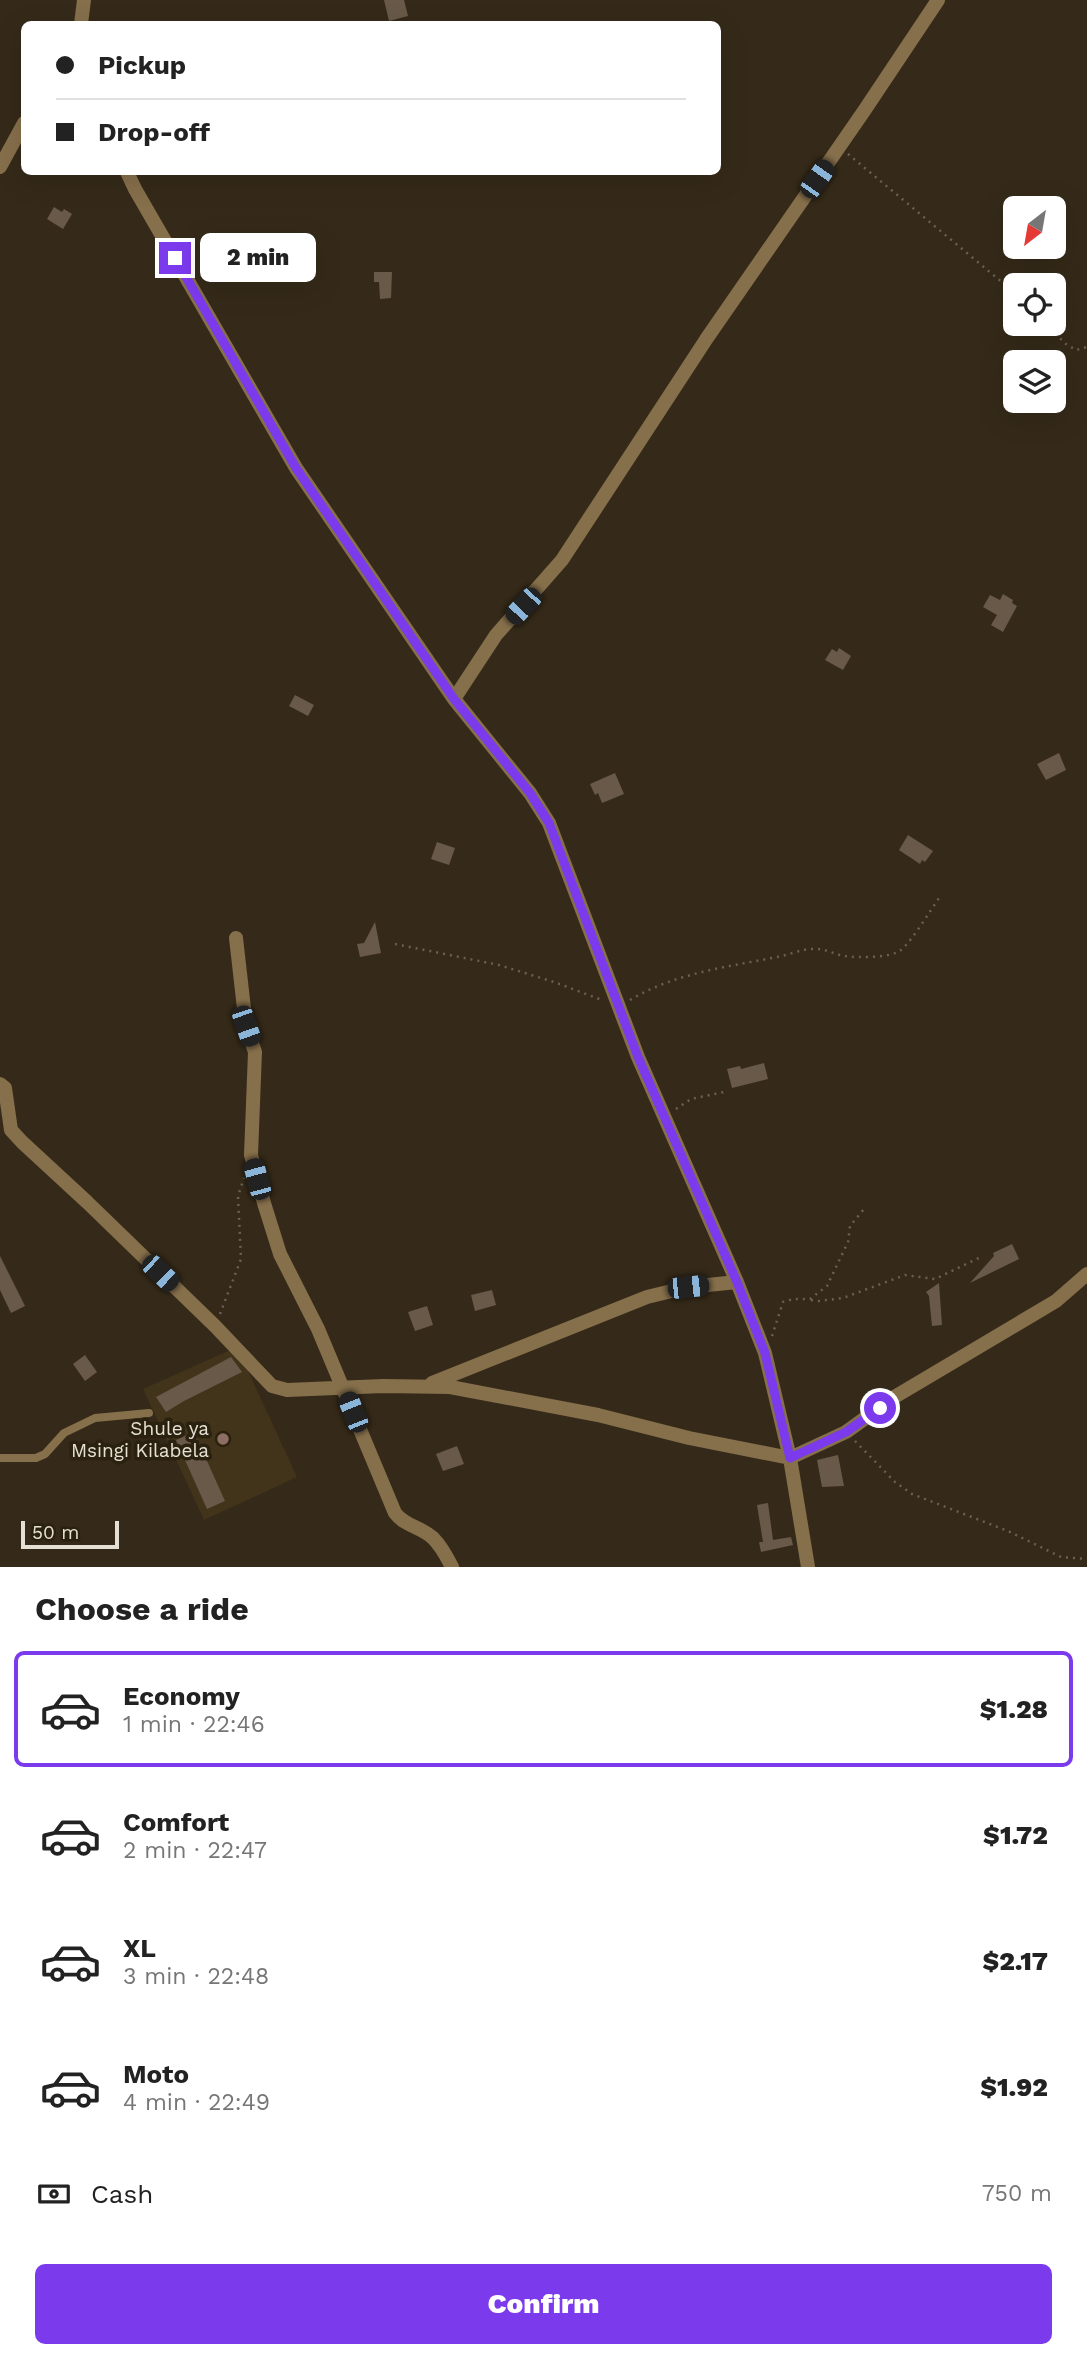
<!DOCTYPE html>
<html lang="en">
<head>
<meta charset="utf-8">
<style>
  :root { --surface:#fff; --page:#f2f2f2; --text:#222; --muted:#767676; --line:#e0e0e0; --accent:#7c3aed }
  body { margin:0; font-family:"Work Sans",sans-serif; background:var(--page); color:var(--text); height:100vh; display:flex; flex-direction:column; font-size:26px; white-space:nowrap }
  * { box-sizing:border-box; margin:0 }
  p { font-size:23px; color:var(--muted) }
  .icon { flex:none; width:38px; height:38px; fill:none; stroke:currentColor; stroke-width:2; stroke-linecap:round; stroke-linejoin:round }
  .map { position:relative; height:1567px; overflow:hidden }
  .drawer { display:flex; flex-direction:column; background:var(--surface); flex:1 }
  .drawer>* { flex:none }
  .banner { position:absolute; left:21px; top:21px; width:700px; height:154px; border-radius:10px; box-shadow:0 7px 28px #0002; display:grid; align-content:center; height:154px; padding:0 35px; background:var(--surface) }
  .needle { width:46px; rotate:211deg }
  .fabs { position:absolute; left:1003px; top:196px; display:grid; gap:14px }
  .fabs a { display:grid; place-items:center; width:63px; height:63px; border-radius:10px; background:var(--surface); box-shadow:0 7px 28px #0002; font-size:35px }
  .scale { position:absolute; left:21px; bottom:18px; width:98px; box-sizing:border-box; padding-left:7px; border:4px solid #e6dfd4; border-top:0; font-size:19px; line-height:24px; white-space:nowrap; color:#e6dfd4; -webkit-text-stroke:5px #2b210f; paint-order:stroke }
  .end { position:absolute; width:32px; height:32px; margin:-16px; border:9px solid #7c3aed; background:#fff; box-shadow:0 0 0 4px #fff }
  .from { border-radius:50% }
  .bubble { position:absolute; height:49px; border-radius:10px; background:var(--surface); box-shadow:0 7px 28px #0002; font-size:23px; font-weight:800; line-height:49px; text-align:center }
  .car { position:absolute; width:21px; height:42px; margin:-21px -10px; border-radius:9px; box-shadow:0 0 5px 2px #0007; background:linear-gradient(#222 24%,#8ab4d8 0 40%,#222 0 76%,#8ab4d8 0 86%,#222 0) }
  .banner b { display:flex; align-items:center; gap:24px; height:66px; font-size:26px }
  .banner b+b { border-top:2px solid var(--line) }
  .banner i { width:18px; height:18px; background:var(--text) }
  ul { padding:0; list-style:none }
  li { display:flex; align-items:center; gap:21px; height:116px; margin:0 14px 10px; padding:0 21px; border:4px solid transparent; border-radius:10px }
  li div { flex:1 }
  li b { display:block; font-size:26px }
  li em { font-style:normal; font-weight:800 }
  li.current { border-color:var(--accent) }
  li>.icon { width:63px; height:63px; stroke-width:1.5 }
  h2 { padding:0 35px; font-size:32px; line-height:84px }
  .pay { display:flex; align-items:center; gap:18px; height:77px; padding:0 35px; font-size:26px }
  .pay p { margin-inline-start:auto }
  .button { display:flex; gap:14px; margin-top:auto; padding:14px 35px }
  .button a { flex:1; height:80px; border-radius:10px; background:var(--accent); color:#fff; font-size:28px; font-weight:800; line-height:80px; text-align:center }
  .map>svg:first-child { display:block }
  .built { fill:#42331b }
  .building { fill:#695948 }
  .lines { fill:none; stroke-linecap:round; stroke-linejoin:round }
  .path { stroke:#6b6152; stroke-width:2.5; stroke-dasharray:2 5; stroke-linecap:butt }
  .service { stroke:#866f4b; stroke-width:8 }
  .minor { stroke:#866f4b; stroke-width:14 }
  .route { stroke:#7c3aed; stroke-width:9 }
  .education-dot { fill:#8d6e63; stroke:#2b210f; stroke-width:2.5 }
  .labels { text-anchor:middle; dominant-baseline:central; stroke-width:7; stroke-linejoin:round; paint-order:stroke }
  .poi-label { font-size:19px; fill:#e6dfd4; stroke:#2b210f; text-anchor:end }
</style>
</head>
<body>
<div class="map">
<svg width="1087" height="1567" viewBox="0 0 1087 1567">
  <rect width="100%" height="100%" fill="#352a19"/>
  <path class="built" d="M237 1347 297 1477 204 1520 143 1389Z"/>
  <path class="building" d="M384 0H404L408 16 389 21Z
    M54 207 62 212 64 209 72 214 63 229 47 219Z
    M374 272H392L391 298 380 299 379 282H374Z
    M1003 594 1013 600 1012 603 1017 606 1003 632 991 625 997 615 983 607 990 595 1000 600Z
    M839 648 851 656 843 670 825 660 832 649 837 652Z
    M295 695 314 705 308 716 289 706Z
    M1059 753 1066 770 1046 780 1037 764Z
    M615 773 624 794 602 803 598 793 595 795 590 784Z
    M908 835 933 851 925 862 922 860 920 864 899 850Z
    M437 842 455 848 449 865 431 859Z
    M375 922 381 953 360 957 357 944 364 943Z
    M764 1063 768 1079 732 1088 727 1069 740 1066 741 1069Z
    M1012 1244 1019 1259 970 1283 994 1256 993 1253Z
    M0 1256 25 1306 11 1313 0 1290Z
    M939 1283 942 1325 932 1326 929 1296 926 1292Z
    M492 1290 496 1305 475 1311 471 1295Z
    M427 1306 433 1325 415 1331 408 1312Z
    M85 1355 97 1372 85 1381 73 1364Z
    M231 1357 242 1372 184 1401 166 1412 156 1397Z
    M194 1432 225 1501 207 1509 176 1440Z
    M457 1446 464 1464 443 1471 436 1454Z
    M838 1455 844 1486 822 1487 817 1460Z
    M768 1503 773 1540 791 1537 793 1545 761 1552 759 1542H763L757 1505Z"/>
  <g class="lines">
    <path class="path" d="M848 154 1015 293
      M1045 324 1066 344 1076 350 1087 347
      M395 944 499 965 554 982 602 1000
      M630 1000C675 973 727 967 777 957 789 955 801 949 813 949 825 948 833 954 844 956 857 958 892 958 901 950 912 941 930 911 939 898
      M676 1109 691 1099 724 1092
      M811 1300 819 1301 843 1298 905 1275 935 1279 983 1256
      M220 1314 241 1259 238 1196 244 1178
      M772 1336 783 1302 793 1299H810L827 1286 848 1242 850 1226 864 1209
      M855 1441 895 1482 912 1494 1008 1531 1061 1557 1087 1559"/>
    <path class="service" d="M0 1458H36L45 1454 64 1433 95 1418 149 1413"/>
    <path class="minor" d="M81 24 84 0
      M0 167 24 123
      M127 172 135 189 296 468 454 699 530 793 549 823 638 1057 737 1282 765 1353 790 1458 808 1567
      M454 699 496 635 562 560 707 338 864 111 938 0
      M236 938 246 1026 255 1052 251 1155 264 1203 280 1254 318 1329 395 1513C406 1527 420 1526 433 1538 441 1546 447 1557 452 1567
      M0 1084 5 1088 11 1130 22 1142 87 1202 215 1326 272 1386 287 1390 383 1386 450 1387 598 1415 689 1438 790 1458 846 1432 896 1396 1056 1301 1087 1274
      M432 1383 647 1297 688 1287 737 1282"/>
  </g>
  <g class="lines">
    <path class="route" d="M175 258 296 468 454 699 530 793 549 823 638 1057 737 1282 765 1353 790 1458 846 1432 880 1408"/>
  </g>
  <circle class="education-dot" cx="223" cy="1439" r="7"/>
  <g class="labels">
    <g class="poi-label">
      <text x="209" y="1428">Shule ya<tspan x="209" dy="22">Msingi Kilabela</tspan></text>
    </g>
  </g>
</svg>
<div class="fabs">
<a><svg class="needle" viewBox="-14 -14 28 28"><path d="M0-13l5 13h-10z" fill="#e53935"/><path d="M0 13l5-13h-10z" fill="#767676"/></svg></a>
<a><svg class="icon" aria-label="locate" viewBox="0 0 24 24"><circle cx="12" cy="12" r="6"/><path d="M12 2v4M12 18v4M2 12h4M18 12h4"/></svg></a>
<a><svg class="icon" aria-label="layers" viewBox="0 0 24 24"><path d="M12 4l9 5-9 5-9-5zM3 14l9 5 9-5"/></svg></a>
</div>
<div class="scale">50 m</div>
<i class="end from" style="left:880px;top:1408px"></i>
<i class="end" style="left:175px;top:258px"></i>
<div class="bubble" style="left:200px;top:233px;width:116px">2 min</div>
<i class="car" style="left:817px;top:179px;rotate:35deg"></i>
<i class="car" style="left:523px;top:606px;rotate:223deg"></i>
<i class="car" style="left:246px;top:1026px;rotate:161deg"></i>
<i class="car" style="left:257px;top:1179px;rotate:345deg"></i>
<i class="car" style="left:160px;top:1273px;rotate:134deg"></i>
<i class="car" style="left:688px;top:1287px;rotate:84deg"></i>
<i class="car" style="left:353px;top:1412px;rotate:338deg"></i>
<div class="banner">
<b><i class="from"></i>Pickup</b>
<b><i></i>Drop-off</b>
</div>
</div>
<section class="drawer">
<h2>Choose a ride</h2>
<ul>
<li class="current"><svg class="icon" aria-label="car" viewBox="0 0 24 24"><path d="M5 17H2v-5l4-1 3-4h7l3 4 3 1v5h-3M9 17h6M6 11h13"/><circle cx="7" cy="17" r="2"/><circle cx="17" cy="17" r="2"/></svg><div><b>Economy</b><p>1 min · 22:46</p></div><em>$1.28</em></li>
<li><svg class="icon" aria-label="car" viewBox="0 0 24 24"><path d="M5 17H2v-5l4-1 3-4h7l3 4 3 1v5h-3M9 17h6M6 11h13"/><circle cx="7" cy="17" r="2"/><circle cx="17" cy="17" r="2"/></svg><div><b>Comfort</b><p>2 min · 22:47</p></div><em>$1.72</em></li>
<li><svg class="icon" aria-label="car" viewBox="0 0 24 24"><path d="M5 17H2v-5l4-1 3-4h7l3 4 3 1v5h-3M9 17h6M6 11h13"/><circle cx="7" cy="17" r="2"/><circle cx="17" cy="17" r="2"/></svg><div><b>XL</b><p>3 min · 22:48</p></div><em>$2.17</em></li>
<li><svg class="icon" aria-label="car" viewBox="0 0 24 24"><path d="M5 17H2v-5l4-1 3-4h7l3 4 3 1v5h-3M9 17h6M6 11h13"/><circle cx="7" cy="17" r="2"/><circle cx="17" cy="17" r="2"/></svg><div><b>Moto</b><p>4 min · 22:49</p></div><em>$1.92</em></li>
</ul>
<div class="pay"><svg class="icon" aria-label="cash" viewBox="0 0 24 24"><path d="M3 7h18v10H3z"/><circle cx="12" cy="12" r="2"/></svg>Cash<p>750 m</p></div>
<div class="button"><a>Confirm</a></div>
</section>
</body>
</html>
